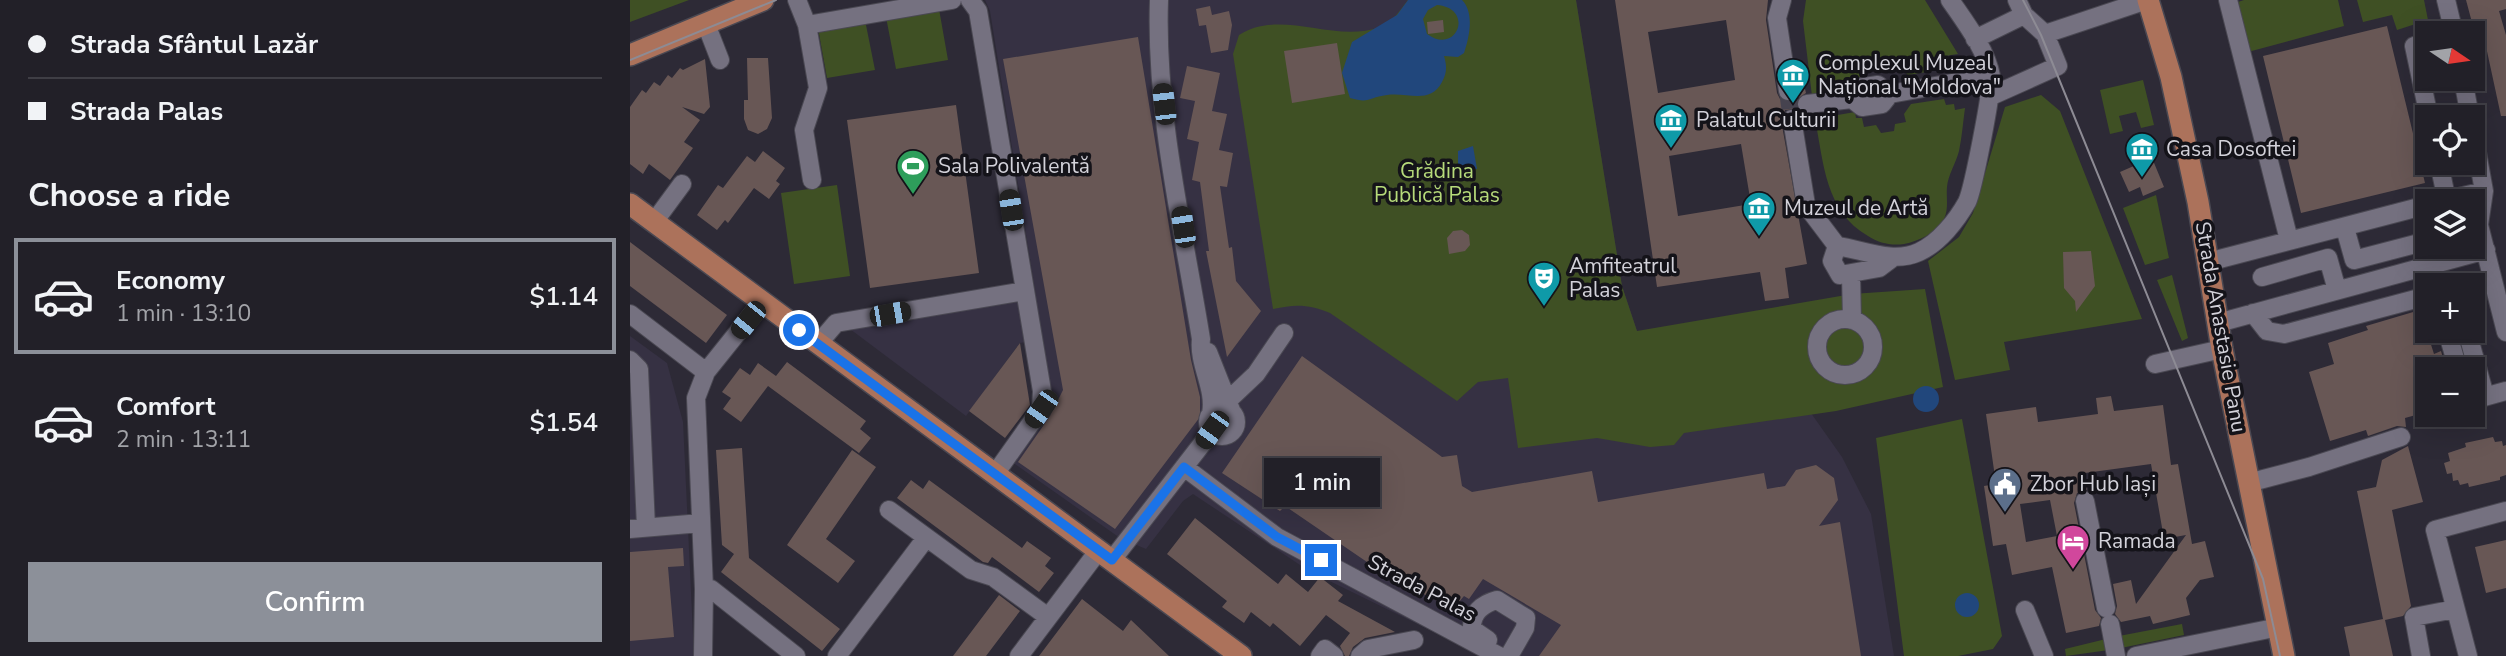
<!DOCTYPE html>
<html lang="en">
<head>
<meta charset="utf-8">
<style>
  :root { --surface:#222028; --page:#2a2830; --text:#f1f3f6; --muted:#a2a3a8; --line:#3f3e45; --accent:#8c9099 }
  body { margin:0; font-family:"Nunito Sans",sans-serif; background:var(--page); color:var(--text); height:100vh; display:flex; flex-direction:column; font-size:26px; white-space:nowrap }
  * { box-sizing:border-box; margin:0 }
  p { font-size:23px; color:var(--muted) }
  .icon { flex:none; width:38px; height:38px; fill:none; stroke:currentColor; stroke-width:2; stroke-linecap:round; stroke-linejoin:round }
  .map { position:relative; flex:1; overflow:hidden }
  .side { display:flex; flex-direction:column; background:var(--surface); width:630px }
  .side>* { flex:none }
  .guide { display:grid; align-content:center; height:154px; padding:0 28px; background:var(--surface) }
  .needle { width:46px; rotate:103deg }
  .buttons { position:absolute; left:1785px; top:21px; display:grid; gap:14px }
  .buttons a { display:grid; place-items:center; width:70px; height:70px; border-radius:0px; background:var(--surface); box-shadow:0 7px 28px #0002,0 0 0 2px var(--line); font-size:35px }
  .end { position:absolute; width:32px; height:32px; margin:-16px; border:9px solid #1a73e8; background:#fff; box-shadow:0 0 0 4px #fff }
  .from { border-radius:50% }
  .bubble { position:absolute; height:49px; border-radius:0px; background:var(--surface); box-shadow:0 7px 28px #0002,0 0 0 2px var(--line); font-size:23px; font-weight:600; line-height:49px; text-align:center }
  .car { position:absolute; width:21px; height:42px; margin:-21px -10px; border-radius:9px; box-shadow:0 0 5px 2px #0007; background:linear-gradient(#222 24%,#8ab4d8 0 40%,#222 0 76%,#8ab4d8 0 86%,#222 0) }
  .guide b { display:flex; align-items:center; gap:24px; height:66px; font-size:26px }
  .guide b+b { border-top:2px solid var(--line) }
  .guide i { width:18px; height:18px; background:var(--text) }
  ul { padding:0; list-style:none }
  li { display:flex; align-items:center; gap:21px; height:116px; margin:0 14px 10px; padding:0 14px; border:4px solid transparent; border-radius:0px }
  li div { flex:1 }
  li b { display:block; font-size:26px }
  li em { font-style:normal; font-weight:600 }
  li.selected { border-color:var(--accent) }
  li>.icon { width:63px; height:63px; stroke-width:1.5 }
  h2 { padding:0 28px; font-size:32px; line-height:84px }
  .primary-button { display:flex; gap:14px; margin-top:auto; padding:14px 28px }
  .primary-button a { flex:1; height:80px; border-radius:0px; background:var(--accent); color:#fff; font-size:28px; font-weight:600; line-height:80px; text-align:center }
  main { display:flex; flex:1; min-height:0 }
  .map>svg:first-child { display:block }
  .built { fill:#363143 }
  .green { fill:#3f5024 }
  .water { fill:#21477c; fill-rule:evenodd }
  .building { fill:#685755; fill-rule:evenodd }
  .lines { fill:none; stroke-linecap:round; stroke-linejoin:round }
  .minor-tunnel { stroke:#46434f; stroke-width:18; stroke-dasharray:18 9; stroke-linecap:butt }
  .minor-casing { stroke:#4a4852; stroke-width:20 }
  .major-casing { stroke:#4a4852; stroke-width:24 }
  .minor { stroke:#757180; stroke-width:18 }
  .major { stroke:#ac725b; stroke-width:21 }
  .tram { stroke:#8d8b94; stroke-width:2 }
  .route { stroke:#1a73e8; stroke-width:9 }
  .labels { text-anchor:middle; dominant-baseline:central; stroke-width:7; stroke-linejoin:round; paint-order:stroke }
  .poi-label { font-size:21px; fill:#d3d2da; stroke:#141319; text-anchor:start }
  .park-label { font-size:21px; fill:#b6da7a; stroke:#141319 }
  .street-label { font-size:21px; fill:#d3d2da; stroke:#141319 }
</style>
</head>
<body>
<main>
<section class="side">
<div class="guide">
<b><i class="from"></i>Strada Sfântul Lazăr</b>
<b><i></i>Strada Palas</b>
</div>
<h2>Choose a ride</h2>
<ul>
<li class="selected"><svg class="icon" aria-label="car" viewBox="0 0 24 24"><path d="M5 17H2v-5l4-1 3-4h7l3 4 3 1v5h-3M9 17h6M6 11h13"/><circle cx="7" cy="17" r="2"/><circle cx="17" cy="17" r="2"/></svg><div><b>Economy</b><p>1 min · 13:10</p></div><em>$1.14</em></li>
<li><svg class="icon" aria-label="car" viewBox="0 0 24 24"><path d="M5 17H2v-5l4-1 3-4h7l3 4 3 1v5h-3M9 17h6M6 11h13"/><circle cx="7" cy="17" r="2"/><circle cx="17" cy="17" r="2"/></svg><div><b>Comfort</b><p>2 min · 13:11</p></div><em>$1.54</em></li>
</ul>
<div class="primary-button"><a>Confirm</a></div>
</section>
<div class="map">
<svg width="1876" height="656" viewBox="0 0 1876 656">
  <rect width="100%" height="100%" fill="#2d2a36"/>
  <path class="built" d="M355 0H946L992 286 1007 331 1164 389 1212 457 1241 514 1264 656H853L679 571 563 494 553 501 516 549 490 538 382 462 423 401 413 339 390 343 336 416 216 326 406 296 360 11Z
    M0 336 37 363 53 422 64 656H0Z"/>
  <path class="green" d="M0 0H59L0 22Z
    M778 0H946L992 286 1007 331 1222 294 1295 289 1313 387 1206 411 1054 433 1044 445 1020 447 967 438 888 448 878 378 848 382 827 401 700 313C679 304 665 304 643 309L603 54 609 35C651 8 704 44 750 27 763 22 770 10 778 0Z
    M1176 0H1295L1328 54 1315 56V60L1301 64 1302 71 1278 75 1266 62 1243 57 1238 67 1229 69 1230 77 1224 79 1225 88 1182 96 1173 21Z
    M1614 0H1708L1714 26 1618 52 1605 3Z
    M1727 0H1794L1798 20 1767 30 1762 15 1733 22Z
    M309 9 318 60 266 69 256 17Z
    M235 20 245 70 197 78 188 28Z
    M1513 80 1524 125 1511 128 1506 112 1489 116 1493 131 1480 134 1470 90Z
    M1411 95 1430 111 1512 319 1374 342 1380 370 1325 380 1298 261 1329 237 1343 213 1375 107Z
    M1314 99 1316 105 1324 104 1325 110 1335 108C1333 122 1332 137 1329 151 1326 163 1318 175 1317 187 1316 198 1319 208 1314 219 1306 233 1289 241 1274 244 1261 246 1249 243 1238 236 1195 211 1194 164 1185 119L1225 112 1226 118H1232L1234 127 1246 125 1251 133 1264 131 1265 124 1276 122 1274 114 1281 104Z
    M207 185 220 276 164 284 151 193Z
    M1526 195 1539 258 1515 265 1493 208Z
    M1542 275 1558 338 1552 341 1527 280Z
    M1332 419 1372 636 1363 649 1328 656H1274L1246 438Z
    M1552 624 1554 635 1491 648 1489 636Z
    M1476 639 1479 650 1436 656 1435 649Z"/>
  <path class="water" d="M778 0H832C845 13 839 38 834 53L828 57 814 56C817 66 817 73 812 82 800 105 778 92 757 95 739 97 740 104 720 98L712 73 722 42 767 15ZM807 5C845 8 827 56 797 34L793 19 798 10Z
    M843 146 847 169 836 170 828 164V151Z
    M1283 399a13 13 0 1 1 26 0a13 13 0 1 1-26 0Z
    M1325 605a12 12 0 1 1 24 0a12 12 0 1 1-24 0Z"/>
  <path class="building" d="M985 0H1138L1136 20 1147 93 1150 99 1159 102 1166 99 1169 90 1175 89 1176 93 1167 99V109L1155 110 1151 120 1177 264 1155 268 1159 298 1135 301 1130 272 1027 287ZM1096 20 1105 80 1028 93 1018 32ZM1111 144 1121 204 1048 216 1039 156Z
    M1836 0H1876V9L1869 11 1876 35V116H1871L1852 28 1844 30Z
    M580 6 582 15 599 11 602 25 598 50 581 53 576 25 569 26 566 9Z
    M813 20 814 32 798 34 797 22Z
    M1757 26 1795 183 1671 213 1633 56Z
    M508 37 561 360 570 397V417L485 529 388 462 420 416 433 390 373 59Z
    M707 43 715 94 662 103 654 51Z
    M117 58H138L142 118 137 129 128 134 118 130 114 119V100H118Z
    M75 59 80 107 74 114 52 107 70 120 54 142 63 148 40 180 19 164 13 174 0 164V107L12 90 16 93 24 82 30 86 38 75 42 78 50 68 53 70Z
    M557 66 590 73 582 111 597 114 589 150 603 153 597 187 590 186 599 248 602 247 606 281 631 311 597 357 576 251H579L570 182 562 180 569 142 557 139 565 101 550 98Z
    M326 105 349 273 240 288 217 120Z
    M133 151 155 168 146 181 150 184 139 199 124 188 98 223 95 220 87 230 67 215 88 185 93 188 117 156 125 162Z
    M1522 158 1534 187 1513 196 1510 187 1499 192 1490 172Z
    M832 230 839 235 840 245 835 251 819 254 817 238 823 231Z
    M0 242 97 315 76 343 0 286Z
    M1461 251 1465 286 1446 312 1445 301 1434 288 1433 252Z
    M1790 310 1804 354 1811 351 1816 369H1797V412L1775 418 1776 427 1767 426 1738 436 1736 430 1700 441 1679 372 1704 364 1698 343 1738 330 1736 326Z
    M390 343 400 405 375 438 339 411Z
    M672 356 812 457 827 455 832 486 842 492 962 471 968 502 1134 473 1137 489 1155 486 1166 470 1186 465 1204 478 1208 500 1189 526 1210 522 1231 656H909L931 625 853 579 839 599 834 596 823 609 756 575 655 506 650 511 592 473Z
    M157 362 236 421 230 429 241 438 229 453 138 386 111 422 93 409 101 398 92 392 110 368 120 375 128 363 146 376Z
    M1481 396 1484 411 1533 405 1541 465 1548 464 1562 544 1575 541 1584 577 1570 580 1556 598 1560 615 1523 624 1520 616 1491 622 1485 614 1487 606 1483 584 1501 580 1506 604 1556 535 1534 539 1521 464 1455 473 1457 490 1447 493 1444 503 1465 610 1471 618 1469 626 1436 633 1422 567 1382 575 1376 544 1363 546 1354 486 1366 484 1356 414 1406 407 1408 422 1468 414 1466 398ZM1420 500 1427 536 1396 542 1390 504Z
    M1863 437 1865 442 1872 441 1873 446 1876 445V475L1870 477V480L1839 487 1838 483 1830 485 1828 480 1823 481 1822 473 1817 474 1814 463 1820 461 1818 453 1836 447 1835 443Z
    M1778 446 1793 502 1762 510 1781 606 1773 616 1755 620 1763 656H1720L1714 627 1753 619 1727 491 1746 487 1752 460Z
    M112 448 119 558 210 629 192 651 91 572 104 554 92 545 86 450Z
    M222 450 246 467 196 539 225 561 208 583 157 545Z
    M281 480 293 489 299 480 392 548 397 541 421 558 415 566 424 573 409 592 362 557 358 563 353 562 267 498Z
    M565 518 648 584 656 574 678 592 690 577 713 595 708 601 765 632 735 638 723 647 719 656H715L710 646 720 633 696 615 670 646 643 623 640 627 621 612 614 623 592 607 597 601 537 554Z
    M1876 540V588L1856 593 1845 547Z
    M53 548 54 566 38 567 44 637 0 641V552Z
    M369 595 390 611 356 656H323Z
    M452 599 493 631 501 620 539 656H409Z"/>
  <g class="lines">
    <path class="minor-tunnel" d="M1158 91 1162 119"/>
    <defs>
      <path id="minor" d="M167 0 177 25 188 88 174 130 182 180
        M340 0 348 11 412 391 411 409 365 474
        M529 0C525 113 553 228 571 339 568 365 586 388 581 414
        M1152 0 1147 18 1158 91
        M1598 0 1659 240
        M1816 0 1824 33
        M76 24 90 60
        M177 25 322 0
        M1415 34 1517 0
        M1345 39 1394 15
        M1797 43 1784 46 1799 117
        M1833 79 1840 117
        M1359 97 1428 66 1415 34 1394 15 1387 0
        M1222 99 1232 107 1252 104 1260 94
        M1177 104 1222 99 1228 88 1248 85 1260 94 1361 76
        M1162 119 1176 205 1207 246C1234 250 1263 264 1289 252 1309 243 1327 220 1337 202 1343 190 1363 88 1361 76 1356 49 1335 22 1320 0
        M1843 130 1854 191 1849 225 1876 332
        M1809 163 1817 201
        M1812 201 1854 191
        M24 222 52 184
        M1715 228 1724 260 1797 241
        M1207 246 1202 261 1210 275 1249 268 1261 259
        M1578 262 1797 205
        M1221 275 1222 320
        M1632 277 1698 258 1707 290
        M1623 313 1637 331 1654 334 1797 296
        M0 314 76 372
        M1187 347a28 28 0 1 1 56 0a28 28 0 1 1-56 0Z
        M1588 323 1856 250
        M1817 331 1828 369
        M1837 331 1855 396
        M188 344 206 323 394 291
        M578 352 601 410
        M0 360 9 369 16 527
        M1525 364 1592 349
        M1843 400 1876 391
        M590 408 626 374 654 333
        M578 422a14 14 0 1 1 28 0a14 14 0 1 1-28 0Z
        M554 467 647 537 869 656
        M1618 483 1679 467 1771 437
        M1455 501 1476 608
        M259 510 341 570 363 577 418 617
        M0 529 71 523
        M482 560 582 431
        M74 589H81L166 656
        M1395 610 1414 656
        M1480 624 1486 656
        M858 640 842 629C841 613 852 604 867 600L896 618 895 628 879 656
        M73 656 74 589 66 398 76 372 132 302
        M207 656 296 538
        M389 656 469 550
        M690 656 695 649 704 656
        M730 656 738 649 784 640
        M1506 656 1649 627
        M1791 656 1784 617 1825 609
        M1838 656 1805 530 1876 511"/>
      <path id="major" d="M1518 0 1541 77 1568 202 1592 349 1654 656
        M0 55 133 0
        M0 204 611 656"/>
    </defs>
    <use href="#minor" class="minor-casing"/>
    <use href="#major" class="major-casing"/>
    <use href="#minor" class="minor"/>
    <use href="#major" class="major"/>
    <path class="tram" d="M1393 0 1411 35 1633 579 1650 656
      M0 60 146 0"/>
  </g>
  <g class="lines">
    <path class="route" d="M169 330 482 560 554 467 647 537 691 560"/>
  </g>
  <defs>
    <symbol id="museum-pin" viewBox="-11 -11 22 30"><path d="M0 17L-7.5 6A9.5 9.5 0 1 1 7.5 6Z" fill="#0f9aa8" stroke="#141319"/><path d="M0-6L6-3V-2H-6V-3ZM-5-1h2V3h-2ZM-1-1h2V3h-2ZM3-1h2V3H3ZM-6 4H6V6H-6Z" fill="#fff"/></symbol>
    <symbol id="stadium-pin" viewBox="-11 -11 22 30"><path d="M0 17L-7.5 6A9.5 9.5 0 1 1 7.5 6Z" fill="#2e9e5b" stroke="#141319"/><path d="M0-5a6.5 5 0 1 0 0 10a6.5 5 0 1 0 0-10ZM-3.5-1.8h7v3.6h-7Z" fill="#fff"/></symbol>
    <symbol id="theatre-pin" viewBox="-11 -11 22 30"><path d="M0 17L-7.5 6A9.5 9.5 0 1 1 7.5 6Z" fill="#0f9aa8" stroke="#141319"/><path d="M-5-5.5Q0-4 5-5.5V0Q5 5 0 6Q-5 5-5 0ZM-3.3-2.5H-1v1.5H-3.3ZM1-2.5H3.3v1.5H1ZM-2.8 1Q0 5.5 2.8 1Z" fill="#fff"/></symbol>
    <symbol id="civic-pin" viewBox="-11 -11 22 30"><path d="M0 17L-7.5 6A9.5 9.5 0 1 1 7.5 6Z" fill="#5c6f8a" stroke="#141319"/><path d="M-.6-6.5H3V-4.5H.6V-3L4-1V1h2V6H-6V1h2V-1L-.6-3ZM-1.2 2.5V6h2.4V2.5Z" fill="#fff"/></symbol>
    <symbol id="hotel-pin" viewBox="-11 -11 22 30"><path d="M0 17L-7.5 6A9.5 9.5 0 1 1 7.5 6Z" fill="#d1479c" stroke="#141319"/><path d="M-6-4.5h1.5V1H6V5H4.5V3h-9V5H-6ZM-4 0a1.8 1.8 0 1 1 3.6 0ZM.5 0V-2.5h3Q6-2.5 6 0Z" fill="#fff"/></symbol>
  </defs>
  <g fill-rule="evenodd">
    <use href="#museum-pin" x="1144" y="56" width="38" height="52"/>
    <use href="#museum-pin" x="1022" y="101" width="38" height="52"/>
    <use href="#museum-pin" x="1493" y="130" width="38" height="52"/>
    <use href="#stadium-pin" x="264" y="147" width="38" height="52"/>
    <use href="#museum-pin" x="1110" y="189" width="38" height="52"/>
    <use href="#theatre-pin" x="895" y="259" width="38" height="52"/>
    <use href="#civic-pin" x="1356" y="465" width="38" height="52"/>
    <use href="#hotel-pin" x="1424" y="522" width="38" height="52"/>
  </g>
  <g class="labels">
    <g class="poi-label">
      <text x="1188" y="63">Complexul Muzeal<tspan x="1188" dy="24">Național "Moldova"</tspan></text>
      <text x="1066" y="120">Palatul Culturii</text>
      <text x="1536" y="149">Casa Dosoftei</text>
      <text x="308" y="166">Sala Polivalentă</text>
      <text x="1154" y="208">Muzeul de Artă</text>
      <text x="939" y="266">Amfiteatrul<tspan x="939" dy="24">Palas</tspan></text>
      <text x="1400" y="484">Zbor Hub Iași</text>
      <text x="1468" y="541">Ramada</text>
    </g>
    <g class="park-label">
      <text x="807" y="171">Grădina<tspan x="807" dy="24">Publică Palas</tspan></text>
    </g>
    <g class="street-label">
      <text transform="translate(1591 327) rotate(80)">Strada Anastasie Panu</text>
      <text transform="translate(792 588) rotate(28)">Strada Palas</text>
    </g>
  </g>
</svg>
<div class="buttons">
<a><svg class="needle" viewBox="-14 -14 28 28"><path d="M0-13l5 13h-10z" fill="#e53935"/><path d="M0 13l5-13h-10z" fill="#a2a3a8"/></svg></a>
<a><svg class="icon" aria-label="locate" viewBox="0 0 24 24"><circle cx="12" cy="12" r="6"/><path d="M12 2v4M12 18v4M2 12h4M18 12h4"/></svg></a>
<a><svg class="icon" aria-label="layers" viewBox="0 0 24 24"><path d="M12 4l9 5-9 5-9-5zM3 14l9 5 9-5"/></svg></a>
<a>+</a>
<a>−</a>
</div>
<i class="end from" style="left:169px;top:330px"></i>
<i class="end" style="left:691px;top:560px"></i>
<div class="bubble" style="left:634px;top:458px;width:116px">1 min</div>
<i class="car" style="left:534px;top:104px;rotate:353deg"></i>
<i class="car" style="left:381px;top:210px;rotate:351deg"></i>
<i class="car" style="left:553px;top:227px;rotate:351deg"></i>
<i class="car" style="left:260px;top:314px;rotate:80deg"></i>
<i class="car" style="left:118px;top:320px;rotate:219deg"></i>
<i class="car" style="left:411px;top:409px;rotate:215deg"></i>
<i class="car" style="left:582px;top:430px;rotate:216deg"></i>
</div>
</main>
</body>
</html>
